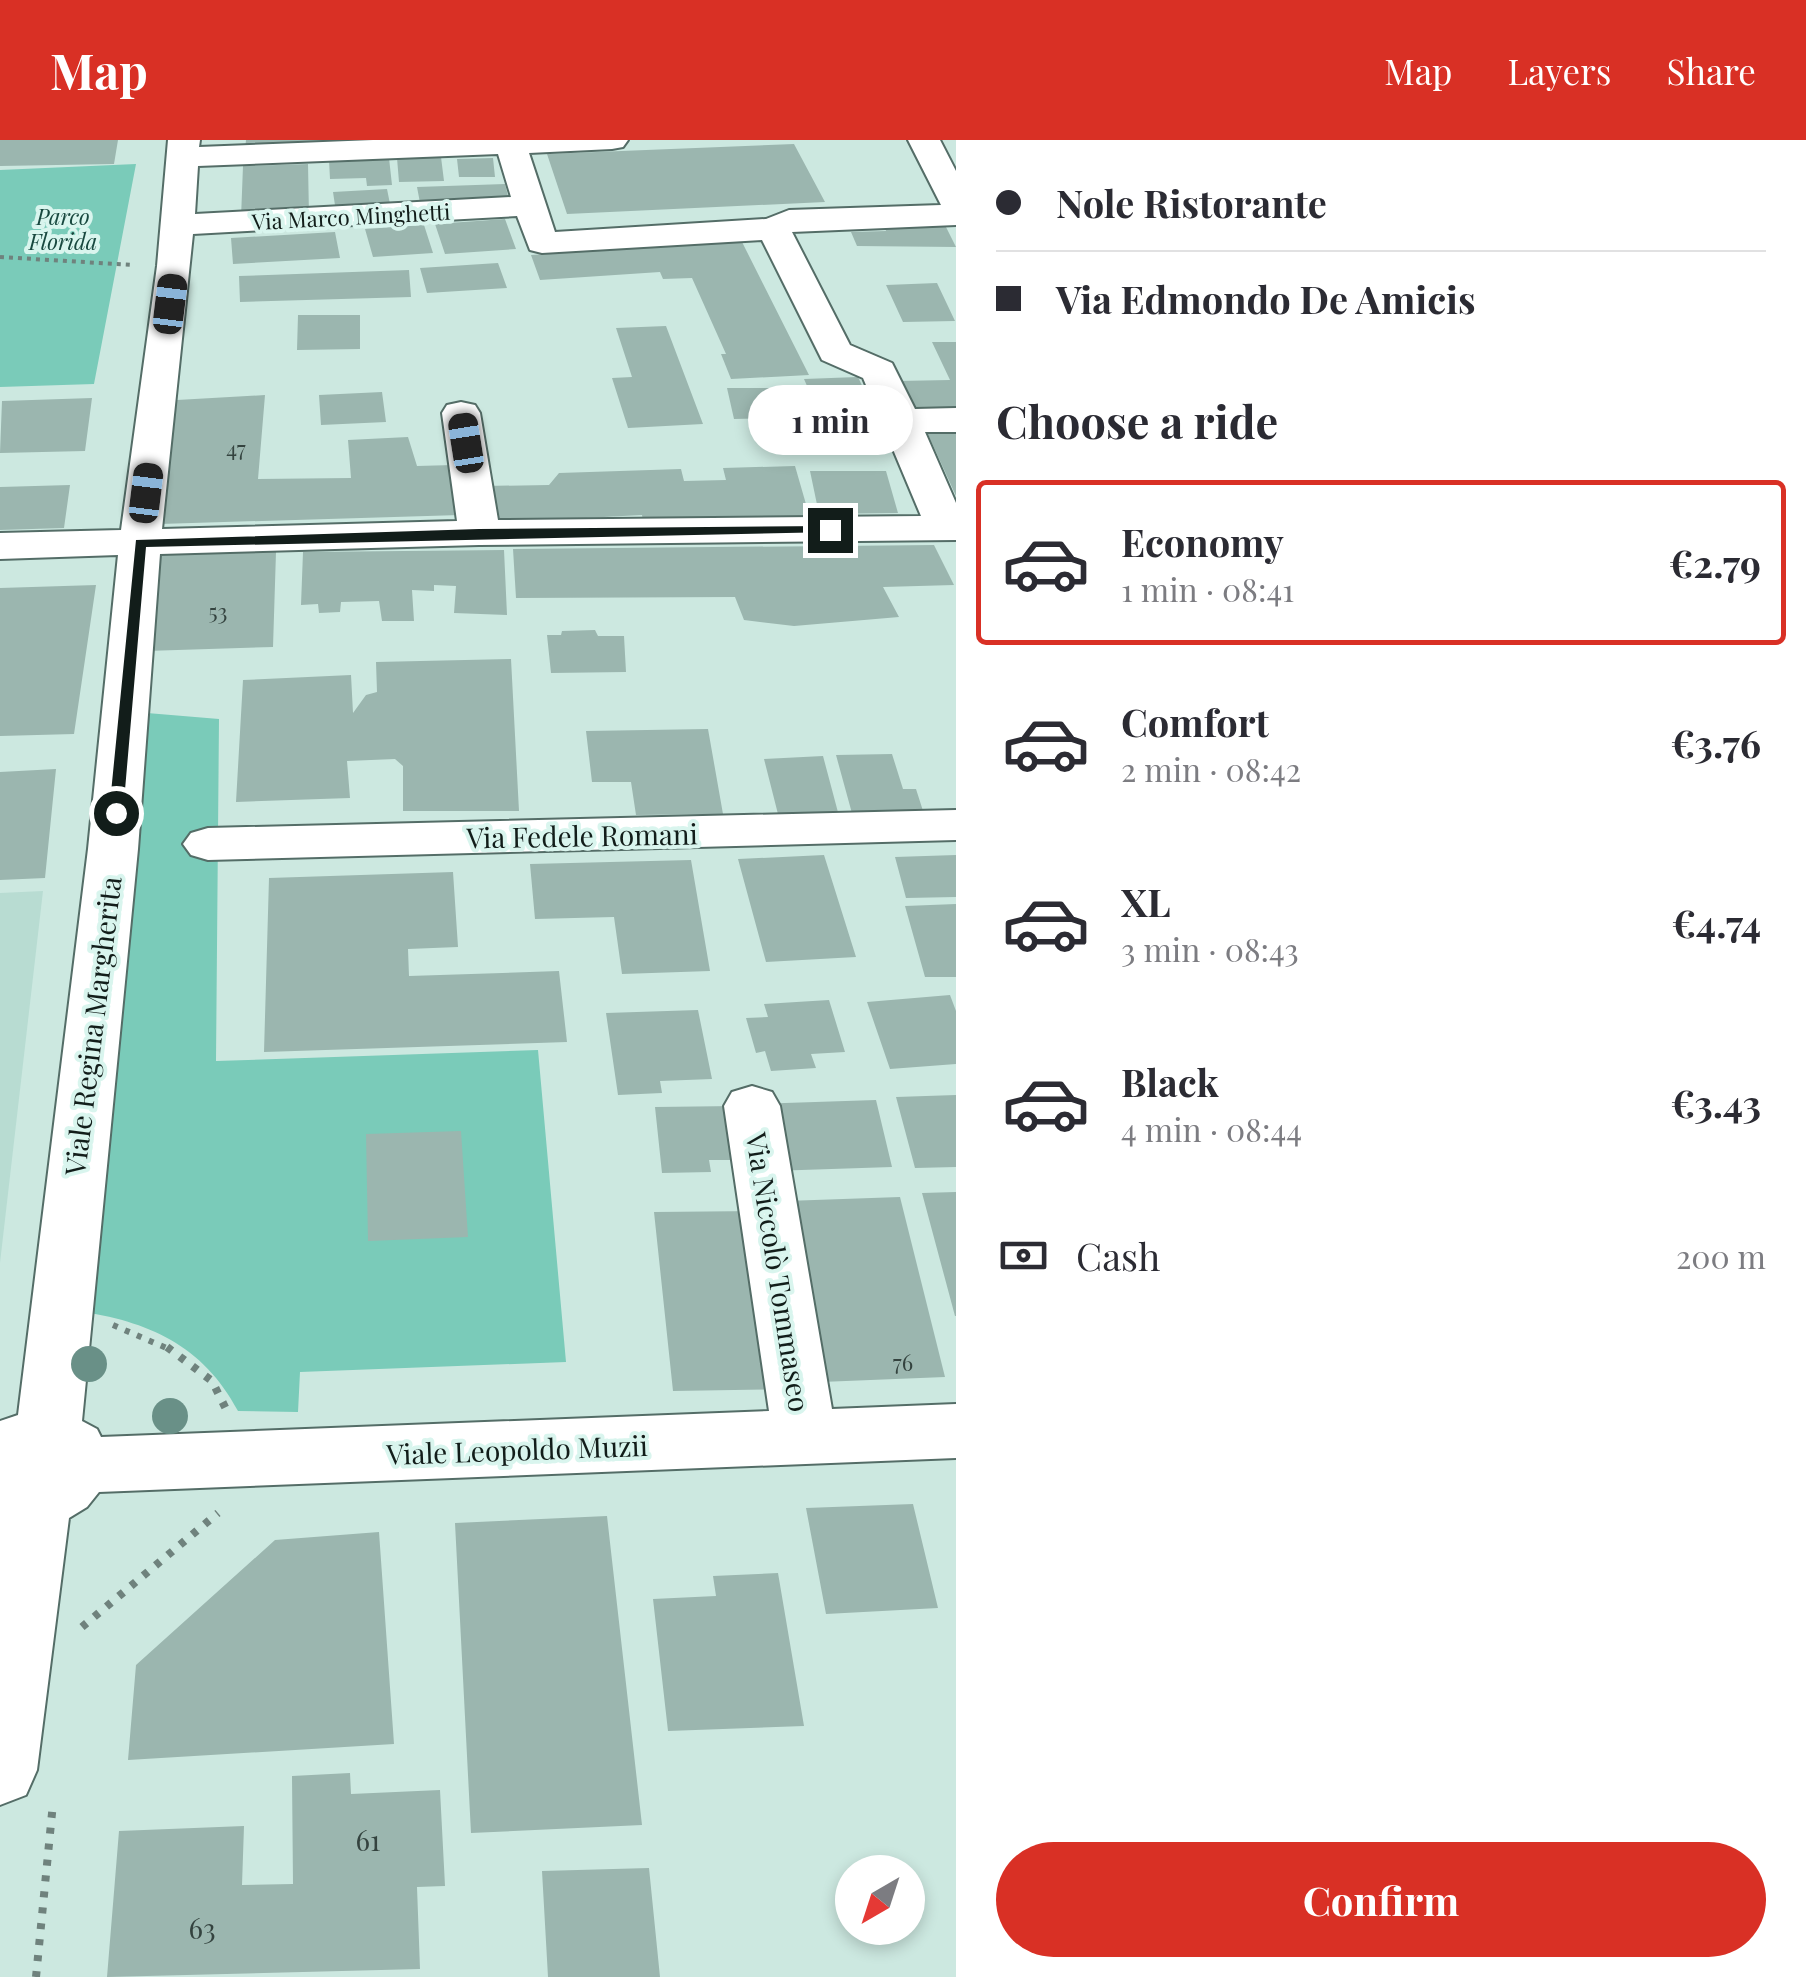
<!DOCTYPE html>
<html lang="en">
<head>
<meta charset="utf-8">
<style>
  :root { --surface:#fff; --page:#f7f7f7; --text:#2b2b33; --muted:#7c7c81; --line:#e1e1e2; --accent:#d93025 }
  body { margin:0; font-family:"Playfair Display",serif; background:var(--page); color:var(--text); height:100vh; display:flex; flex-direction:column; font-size:38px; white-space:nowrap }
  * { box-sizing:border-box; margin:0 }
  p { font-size:32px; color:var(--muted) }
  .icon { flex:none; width:55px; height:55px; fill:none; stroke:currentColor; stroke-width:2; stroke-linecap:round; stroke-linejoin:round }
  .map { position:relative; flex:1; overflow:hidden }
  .panel { display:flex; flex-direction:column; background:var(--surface); width:850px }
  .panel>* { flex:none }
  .top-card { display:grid; align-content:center; height:220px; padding:0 40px; background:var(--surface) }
  .needle { width:65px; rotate:219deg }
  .controls { position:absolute; left:835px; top:1715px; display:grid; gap:20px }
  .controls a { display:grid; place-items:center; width:90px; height:90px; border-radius:50%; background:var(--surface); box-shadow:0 5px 15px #0003; font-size:50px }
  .end { position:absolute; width:45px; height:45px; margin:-22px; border:12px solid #121d1a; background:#fff; box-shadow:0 0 0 5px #fff }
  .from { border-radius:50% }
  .bubble { position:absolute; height:70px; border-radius:35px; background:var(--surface); box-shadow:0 5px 15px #0003; font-size:32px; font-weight:700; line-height:70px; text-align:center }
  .car { position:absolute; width:30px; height:60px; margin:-30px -15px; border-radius:12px; box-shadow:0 0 8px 2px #0007; background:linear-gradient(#222 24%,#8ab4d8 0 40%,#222 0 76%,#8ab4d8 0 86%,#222 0) }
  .top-card b { display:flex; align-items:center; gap:35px; height:95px; font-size:38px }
  .top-card b+b { border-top:2px solid var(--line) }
  .top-card i { width:25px; height:25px; background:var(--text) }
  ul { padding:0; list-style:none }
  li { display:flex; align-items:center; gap:30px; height:165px; margin:0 20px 15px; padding:0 20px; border:5px solid transparent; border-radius:10px }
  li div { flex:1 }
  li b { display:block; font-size:38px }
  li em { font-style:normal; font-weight:700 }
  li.active { border-color:var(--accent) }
  li>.icon { width:90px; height:90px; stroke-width:1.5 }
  h2 { padding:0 40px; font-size:45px; line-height:120px }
  .pay { display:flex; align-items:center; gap:25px; height:110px; padding:0 40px; font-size:38px }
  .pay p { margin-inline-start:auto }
  .button { display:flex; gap:20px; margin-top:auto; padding:20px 40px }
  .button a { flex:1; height:115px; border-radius:60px; background:var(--accent); color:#fff; font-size:40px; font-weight:700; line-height:115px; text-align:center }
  header { display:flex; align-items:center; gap:60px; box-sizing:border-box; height:140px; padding:0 50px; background:var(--accent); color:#fff }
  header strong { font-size:48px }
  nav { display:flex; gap:55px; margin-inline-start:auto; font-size:35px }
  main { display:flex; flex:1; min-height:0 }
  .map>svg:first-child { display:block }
  .built { fill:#b8dcd2 }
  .green { fill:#7acbb9 }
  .building { fill:#9bb6af }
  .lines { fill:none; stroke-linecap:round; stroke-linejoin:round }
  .minor-casing { stroke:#546d67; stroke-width:4 }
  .path-far2 { stroke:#6f827d; stroke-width:4; stroke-dasharray:4 5; stroke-linecap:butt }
  .path-far1 { stroke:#6f827d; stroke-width:6; stroke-dasharray:5 8; stroke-linecap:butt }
  .path { stroke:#6f827d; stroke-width:8; stroke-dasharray:6 10; stroke-linecap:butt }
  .minor { fill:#fff; fill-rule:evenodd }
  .tree { fill:#699087 }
  .route { fill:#121d1a }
  .labels { text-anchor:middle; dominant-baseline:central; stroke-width:8; stroke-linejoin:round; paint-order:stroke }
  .far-park-label { font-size:22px; font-style:italic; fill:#18483f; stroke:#d9f5ee }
  .far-street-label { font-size:22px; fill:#121d1a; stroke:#d9f5ee }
  .number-label { font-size:22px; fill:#34433f }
  .street-label { font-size:28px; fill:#121d1a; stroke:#d9f5ee }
  .near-number-label { font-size:28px; fill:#34433f }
</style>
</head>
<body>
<header>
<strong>Map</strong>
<nav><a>Map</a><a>Layers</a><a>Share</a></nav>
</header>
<main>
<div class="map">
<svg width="956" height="1837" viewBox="0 0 956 1837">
  <rect width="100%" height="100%" fill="#cce8e0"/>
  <path class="built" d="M43 751 0 1123V753Z"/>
  <path class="green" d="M136 24 94 244 0 247V30Z
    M147 573 219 579 216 921 538 910 566 1222 300 1232 298 1272 238 1271C203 1205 148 1181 77 1171Z"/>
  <path class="building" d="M0 0H118L114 24 0 26Z
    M246 0H369V7L245 10Z
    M794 4 825 62 567 74 547 14Z
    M441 17 444 41 399 42 397 18Z
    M389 18 392 45 367 46 366 38 330 39 329 20Z
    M493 18 495 37H459L457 19Z
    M308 24 309 76 241 78 243 26Z
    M505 44 510 64 421 68 417 47Z
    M387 49 391 69 336 72 333 52Z
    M505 79 516 109 445 114 435 84Z
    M942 79 956 107 857 106 851 92 886 91 882 81Z
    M424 85 433 113 373 117 365 89Z
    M335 92 340 118 233 124 231 98Z
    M742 102 809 235 731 239 721 214H726L692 138 663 139 660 132 540 140 531 115Z
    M498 123 507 148 427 153 420 128Z
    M409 130 411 157 240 162 239 136Z
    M937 143 955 181 903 182 886 145Z
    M298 175H360V209L297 210Z
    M666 186 703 284 628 288 612 238 632 237 616 188Z
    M932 202H956V274L911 275 897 241 950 240Z
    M858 237 874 271 894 312 837 315 804 239Z
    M727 248H772L781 278 734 279Z
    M382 252 386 282 321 285 319 255Z
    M265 255 258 339 351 338 348 300 408 297 417 326 453 325 460 375 160 384 177 260Z
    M92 258 85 311 0 313 2 261Z
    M956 289V356L926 290Z
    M795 326 810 378 643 381 642 375 489 383 484 346 549 345 559 333 681 329 684 341 726 340 723 328Z
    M810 331H886L898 373 819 374Z
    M70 345 64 388 0 390V347Z
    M934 405 954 445 883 447 899 477 794 486 744 480 735 457 516 458 513 409Z
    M504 410 507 475 454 473 456 446 434 445V451L412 450 414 481H382L379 461 341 462 340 472 319 473 318 464 301 465 303 412Z
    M276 412 273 507 146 511 158 415Z
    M96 445 74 594 0 596V448Z
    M595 490 598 496H624L626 532 551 533 547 495H561L562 491Z
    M511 519 519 671H403V626L395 619 347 621 350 658 236 662 243 540 351 535 353 573 366 555 377 552 376 522Z
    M708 589 723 674 636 675 631 642H592L586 591Z
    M892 614 903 649H916L924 674 853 677 836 615Z
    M823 616 839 676 779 678 764 619Z
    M56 629 45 738 0 740V632Z
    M824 715 856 817 766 822 738 719Z
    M956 715V757L906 758 895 717Z
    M691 720 710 831 622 834 614 777 535 779 530 724Z
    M453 732 458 807 408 809 409 836 559 831 567 902 264 912 269 738Z
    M956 764V837H925L905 766Z
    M950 855 956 871V924L890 929 867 862Z
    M829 860 845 912 811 914 816 928 771 931 765 911 756 913 746 878 768 877 764 864Z
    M698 870 712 939 660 941 662 953 618 955 606 873Z
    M956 955V1027L915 1028 896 957Z
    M876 960 892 1027 771 1031 758 964Z
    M736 966 743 1020H709L711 1032 662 1033 655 967Z
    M461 991 468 1097 368 1101 366 994Z
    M956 1052V1176H955L922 1053Z
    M900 1057 945 1237 821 1242 786 1061Z
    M759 1071 786 1249 673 1251 654 1072Z
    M913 1364 938 1468 826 1474 806 1368Z
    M607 1376 642 1685 471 1693 455 1383Z
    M379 1392 394 1604 128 1620 136 1525 275 1400Z
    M778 1433 804 1586 668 1591 653 1459 716 1456 713 1436Z
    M350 1633 351 1654 440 1650 445 1746 417 1747 420 1829 107 1837 119 1691 244 1686 242 1745 293 1744 292 1636Z
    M649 1728 660 1837H548L542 1731Z"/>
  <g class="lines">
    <defs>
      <path id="minor" d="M168 0H200L199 7 373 0H628L623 7 612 9 529 13 555 92 766 79 789 70 941 65 908 0H940L956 31V85L792 92 850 205 892 223 915 269 956 268V292H925L956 363V400L479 405 160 414 138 709 82 1281 97 1289 101 1297 769 1271 724 966 732 952 752 946 772 952 780 966 832 1269 956 1264V1318L99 1352 87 1367 69 1378 37 1630 26 1655 0 1665V1281L18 1275 88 709 118 415 0 419V393L121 390 157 126ZM498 14 511 57 195 74 198 26ZM517 76 530 110 542 113 762 100 822 220 863 238 921 376 498 380 480 273 475 265 461 262 447 265 442 273 457 381 162 389 193 94Z
        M956 670V700L208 720 191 715 183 704 191 693 208 688Z"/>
    </defs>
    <use href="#minor" class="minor-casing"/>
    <path class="path-far2" d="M0 117 133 125"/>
    <path class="path-far1" d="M113 1185 171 1210"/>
    <path class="path" d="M167 1207 212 1241 226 1269
      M82 1487 218 1373
      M36 1837 53 1663"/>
    <use href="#minor" class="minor"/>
  </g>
  <g class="tree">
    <circle cx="89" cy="1224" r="18"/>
    <circle cx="170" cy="1276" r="18"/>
  </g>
  <path class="route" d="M830 386 834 392 146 407 123 673 116 678 109 673 136 400 479 389Z"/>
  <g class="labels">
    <g class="far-park-label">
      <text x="63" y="76">Parco<tspan x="63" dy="25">Florida</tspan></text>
    </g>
    <g class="far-street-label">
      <text transform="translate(351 76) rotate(-3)">Via Marco Minghetti</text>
    </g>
    <g class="number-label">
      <text x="236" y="308">47</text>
      <text x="218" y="471">53</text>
      <text x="903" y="1222">76</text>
    </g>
    <g class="street-label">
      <text transform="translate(582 695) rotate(-1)">Via Fedele Romani</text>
      <text transform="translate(92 886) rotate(-83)">Viale Regina Margherita</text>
      <text transform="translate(779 1132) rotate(81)">Via Niccolò Tommaseo</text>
      <text transform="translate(517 1309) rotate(-2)">Viale Leopoldo Muzii</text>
    </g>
    <g class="near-number-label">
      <text x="368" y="1699">61</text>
      <text x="202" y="1787">63</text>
    </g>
  </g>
</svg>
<div class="controls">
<a><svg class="needle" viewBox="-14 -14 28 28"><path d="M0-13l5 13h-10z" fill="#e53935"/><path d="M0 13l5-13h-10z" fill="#7c7c81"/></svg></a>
</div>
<i class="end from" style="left:116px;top:673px"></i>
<i class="end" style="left:830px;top:390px"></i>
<div class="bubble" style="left:748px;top:245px;width:165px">1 min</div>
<i class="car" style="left:170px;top:164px;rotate:7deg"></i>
<i class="car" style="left:466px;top:303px;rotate:351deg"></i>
<i class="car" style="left:146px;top:353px;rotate:7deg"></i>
</div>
<section class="panel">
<div class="top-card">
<b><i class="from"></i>Nole Ristorante</b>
<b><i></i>Via Edmondo De Amicis</b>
</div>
<h2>Choose a ride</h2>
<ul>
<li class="active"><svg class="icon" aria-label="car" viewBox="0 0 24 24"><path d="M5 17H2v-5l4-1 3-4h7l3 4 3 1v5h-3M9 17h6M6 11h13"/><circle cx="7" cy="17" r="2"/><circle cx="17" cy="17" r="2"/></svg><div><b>Economy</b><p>1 min · 08:41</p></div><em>€2.79</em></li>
<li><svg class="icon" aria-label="car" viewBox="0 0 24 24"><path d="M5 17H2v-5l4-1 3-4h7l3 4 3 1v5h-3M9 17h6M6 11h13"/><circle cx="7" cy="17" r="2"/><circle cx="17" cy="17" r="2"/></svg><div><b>Comfort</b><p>2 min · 08:42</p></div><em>€3.76</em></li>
<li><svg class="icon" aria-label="car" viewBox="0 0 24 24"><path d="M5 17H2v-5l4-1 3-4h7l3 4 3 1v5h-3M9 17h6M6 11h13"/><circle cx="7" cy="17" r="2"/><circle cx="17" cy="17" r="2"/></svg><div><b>XL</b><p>3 min · 08:43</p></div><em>€4.74</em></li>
<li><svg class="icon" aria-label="car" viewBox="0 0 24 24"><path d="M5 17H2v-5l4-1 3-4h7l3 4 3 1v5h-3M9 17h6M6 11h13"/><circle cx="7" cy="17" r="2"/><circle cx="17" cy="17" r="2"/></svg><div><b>Black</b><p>4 min · 08:44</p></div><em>€3.43</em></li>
</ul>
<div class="pay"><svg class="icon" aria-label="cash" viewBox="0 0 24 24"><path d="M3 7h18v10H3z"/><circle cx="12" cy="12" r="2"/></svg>Cash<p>200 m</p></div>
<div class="button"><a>Confirm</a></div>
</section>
</main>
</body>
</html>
